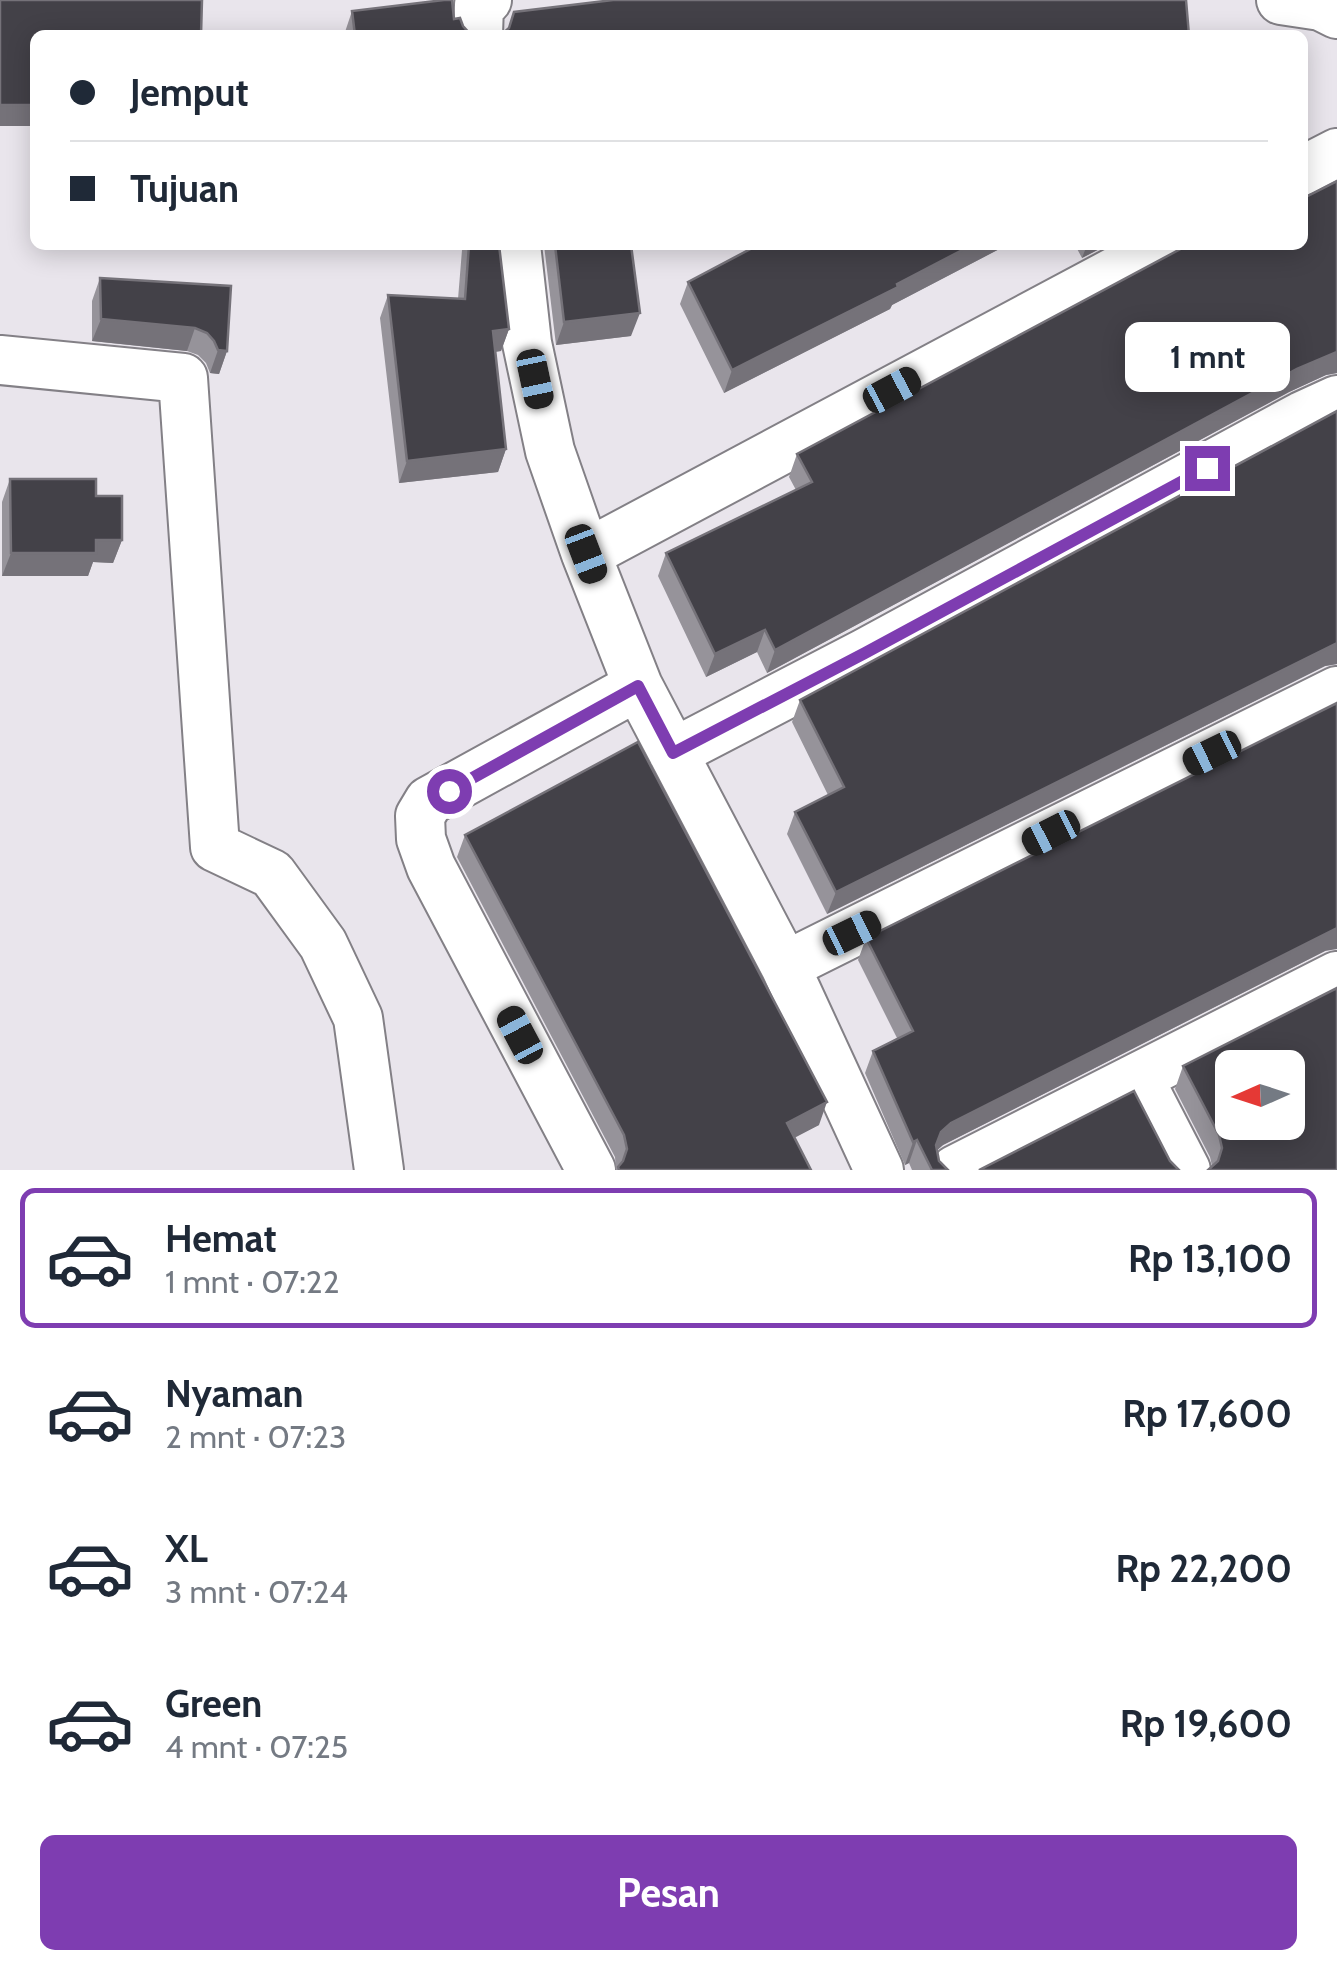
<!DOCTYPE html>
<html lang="id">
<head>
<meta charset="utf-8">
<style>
  :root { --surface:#fff; --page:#f2f2f3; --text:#1f2937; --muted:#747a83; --line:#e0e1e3; --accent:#7e3db1 }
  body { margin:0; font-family:Cabin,sans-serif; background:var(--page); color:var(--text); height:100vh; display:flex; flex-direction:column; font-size:38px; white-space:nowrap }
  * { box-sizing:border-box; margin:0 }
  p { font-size:32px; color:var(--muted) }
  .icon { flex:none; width:55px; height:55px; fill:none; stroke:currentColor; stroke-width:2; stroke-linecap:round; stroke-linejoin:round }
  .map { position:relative; height:1170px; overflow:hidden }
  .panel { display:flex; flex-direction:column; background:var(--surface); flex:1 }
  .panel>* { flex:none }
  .banner { position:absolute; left:30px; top:30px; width:1278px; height:220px; border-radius:15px; box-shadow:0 5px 25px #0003; display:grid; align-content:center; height:220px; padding:0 40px; background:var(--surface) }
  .needle { width:65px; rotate:267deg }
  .fabs { position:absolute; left:1215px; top:1050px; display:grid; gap:20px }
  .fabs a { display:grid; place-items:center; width:90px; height:90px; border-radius:15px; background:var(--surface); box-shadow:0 5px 25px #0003; font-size:50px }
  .end { position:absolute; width:45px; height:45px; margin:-22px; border:12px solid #7e3db1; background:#fff; box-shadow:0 0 0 5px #fff }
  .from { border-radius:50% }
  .bubble { position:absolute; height:70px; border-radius:15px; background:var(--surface); box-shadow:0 5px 25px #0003; font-size:32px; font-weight:800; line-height:70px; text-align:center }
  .car { position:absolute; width:30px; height:60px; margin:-30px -15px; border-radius:12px; box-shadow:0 0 8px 2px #0007; background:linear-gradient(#222 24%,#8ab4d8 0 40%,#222 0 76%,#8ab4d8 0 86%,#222 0) }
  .banner b { display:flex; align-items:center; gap:35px; height:95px; font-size:38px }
  .banner b+b { border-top:2px solid var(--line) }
  .banner i { width:25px; height:25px; background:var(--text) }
  ul { padding:18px 0 0; list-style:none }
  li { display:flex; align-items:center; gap:30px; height:140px; margin:0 20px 15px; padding:0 20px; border:5px solid transparent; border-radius:15px }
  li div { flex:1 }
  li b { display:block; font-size:38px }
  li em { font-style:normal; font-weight:800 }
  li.current { border-color:var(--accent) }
  li>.icon { width:90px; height:90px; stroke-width:1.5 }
  .action { display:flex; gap:20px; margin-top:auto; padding:20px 40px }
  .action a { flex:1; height:115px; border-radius:15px; background:var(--accent); color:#fff; font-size:40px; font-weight:800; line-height:115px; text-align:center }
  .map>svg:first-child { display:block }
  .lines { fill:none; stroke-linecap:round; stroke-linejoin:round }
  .street-casing { stroke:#838086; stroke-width:52 }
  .street { stroke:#fff; stroke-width:48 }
  .wall { fill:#96939a }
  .shaded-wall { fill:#757279 }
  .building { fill:#434148; stroke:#757279; stroke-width:2.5; fill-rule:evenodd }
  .route { stroke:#7e3db1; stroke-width:12 }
</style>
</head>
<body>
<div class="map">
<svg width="1337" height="1170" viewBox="0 0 1337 1170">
  <rect width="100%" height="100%" fill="#e9e5ec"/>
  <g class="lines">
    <defs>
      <path id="street" d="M1281 0 1321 6 1337 14
        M478 35 479 5 487 0
        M1302 171 1337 153
        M516 245 527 343 550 451 586 554
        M0 360 183 378 215 847 272 874 323 944 358 1018 379 1170
        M673 753 865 653 1302 416 1337 400
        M785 966 1337 691
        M1138 1077 1186 1170
        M591 1170 431 867 421 839 420 816 429 801 638 686
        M879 1170 785 966 638 686 586 554 1165 245
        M955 1170 1337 976"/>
    </defs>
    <use href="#street" class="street-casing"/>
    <use href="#street" class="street"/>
  </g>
  <path class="wall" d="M352 11 454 19 471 35H344Z
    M1337 181V373L1326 375 1289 392 767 673 757 652 706 677 658 576 666 553 796 490 789 477 797 454 1302 245Z
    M411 245H499L509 329 501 351 495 352 506 449 498 472 399 483 380 318 388 295 458 299 462 250Z
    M544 245H631V336L556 345Z
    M758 245H1007L892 305 890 309 724 393 680 304 688 282Z
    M1075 245H1107L1082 258Z
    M100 278 231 286 227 351 219 374 210 373 206 363 198 355 187 351 92 341V301Z
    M1337 411V664L1325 666 827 914 787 834 795 812 828 795 792 722 800 700Z
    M10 479 96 496 122 540 113 563 93 562 88 576H2V502Z
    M465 835 819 1125 794 1137 811 1170H616L615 1157 457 857Z
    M866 938 1325 951 943 1145 937 1150 939 1161 948 1170H912L909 1163 905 1165 865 1073 873 1051 897 1038 858 960Z
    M1183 1066 1337 1170 1212 1166 1210 1157 1175 1089Z"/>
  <path class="shaded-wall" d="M0 105H35V126H0Z
    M411 245H464L462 250Z
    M972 245H1007L892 305 890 309 724 393 732 370Z
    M1087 245H1107L1082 258Z
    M640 313 631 336 556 345 564 322Z
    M101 319 195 328 187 351 92 341Z
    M509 329 501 351 484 353 493 331Z
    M218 350 227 351 219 374 210 373Z
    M1334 352H1337V373L1326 375 1289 392 767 673 775 650 1297 369Z
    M506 449 498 472 399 483 407 461Z
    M96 540H122L113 563 93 562 88 576H2L11 553Z
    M765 630 757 652 706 677 715 654Z
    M1337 643V664L1325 666 827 914 836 892Z
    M1337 928V949L1325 951 943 1145 933 1154 941 1132 951 1123Z
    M827 1102 819 1125 779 1146 787 1123Z
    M917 1140 909 1163 905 1165 913 1142Z"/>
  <path class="building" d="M0 0H202L201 35H35V105H0Z
    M444 0H452L454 19 460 18 463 26 471 35H355L352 11Z
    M613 0H1186L1189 35H501L509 28 514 12Z
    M1337 181V352L1297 369 775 650 765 630 715 654 666 553 812 482 797 454 1188 245H1302V199Z
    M469 245H499L509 329 493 331 506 449 407 461 388 295 465 299Z
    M555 245H631L640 313 564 322Z
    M758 245H972L897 284 898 287 732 370 688 282Z
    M100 278 231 286 227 351 218 350 214 341 207 333 195 328 101 319Z
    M1337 411V643L836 892 795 812 844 787 800 700Z
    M10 479H96V496H122V540H96V553H11Z
    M1337 703V928L951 1123 941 1132 936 1145 939 1161 948 1170H932L917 1140 913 1142 873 1051 913 1031 866 938Z
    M638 742 827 1102 787 1123 811 1170H619L618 1167 623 1161 627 1149 624 1135 465 835Z
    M1337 988V1170H1208L1218 1161 1222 1148 1219 1135 1183 1066ZM1232 1068H1288V1122H1232Z
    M1134 1091 1170 1161 1179 1170H979Z"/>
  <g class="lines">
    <path class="route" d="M449 791 638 686 673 753 865 653 1207 468"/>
  </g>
</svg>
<div class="fabs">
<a><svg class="needle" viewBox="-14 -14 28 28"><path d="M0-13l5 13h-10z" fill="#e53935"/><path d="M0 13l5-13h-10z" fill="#747a83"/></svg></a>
</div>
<i class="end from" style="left:449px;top:791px"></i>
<i class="end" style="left:1207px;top:468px"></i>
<div class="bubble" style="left:1125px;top:322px;width:165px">1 mnt</div>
<i class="car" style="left:535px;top:379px;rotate:168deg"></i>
<i class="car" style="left:892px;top:390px;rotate:62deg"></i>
<i class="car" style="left:586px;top:554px;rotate:159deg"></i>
<i class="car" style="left:1212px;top:753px;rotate:244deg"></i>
<i class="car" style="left:1051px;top:833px;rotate:243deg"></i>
<i class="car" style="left:852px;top:933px;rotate:64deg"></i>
<i class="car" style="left:520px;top:1035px;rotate:332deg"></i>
<div class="banner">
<b><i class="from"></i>Jemput</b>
<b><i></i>Tujuan</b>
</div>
</div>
<section class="panel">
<ul>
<li class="current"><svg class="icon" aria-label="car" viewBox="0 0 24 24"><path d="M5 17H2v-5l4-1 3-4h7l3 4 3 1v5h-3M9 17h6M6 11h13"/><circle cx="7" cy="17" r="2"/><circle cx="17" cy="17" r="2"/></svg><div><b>Hemat</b><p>1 mnt · 07:22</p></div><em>Rp 13,100</em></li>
<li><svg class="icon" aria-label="car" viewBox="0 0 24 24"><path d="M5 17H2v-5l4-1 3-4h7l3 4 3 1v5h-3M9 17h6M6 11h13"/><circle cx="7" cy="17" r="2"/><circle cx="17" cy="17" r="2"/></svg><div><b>Nyaman</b><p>2 mnt · 07:23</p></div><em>Rp 17,600</em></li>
<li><svg class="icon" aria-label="car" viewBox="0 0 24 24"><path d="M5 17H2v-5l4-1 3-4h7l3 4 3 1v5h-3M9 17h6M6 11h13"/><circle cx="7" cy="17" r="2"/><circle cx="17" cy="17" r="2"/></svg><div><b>XL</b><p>3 mnt · 07:24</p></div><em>Rp 22,200</em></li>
<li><svg class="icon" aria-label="car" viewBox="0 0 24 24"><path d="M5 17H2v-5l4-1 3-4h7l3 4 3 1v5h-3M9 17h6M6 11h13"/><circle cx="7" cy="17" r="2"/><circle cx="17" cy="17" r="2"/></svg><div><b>Green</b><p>4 mnt · 07:25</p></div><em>Rp 19,600</em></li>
</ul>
<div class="action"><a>Pesan</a></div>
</section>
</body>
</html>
